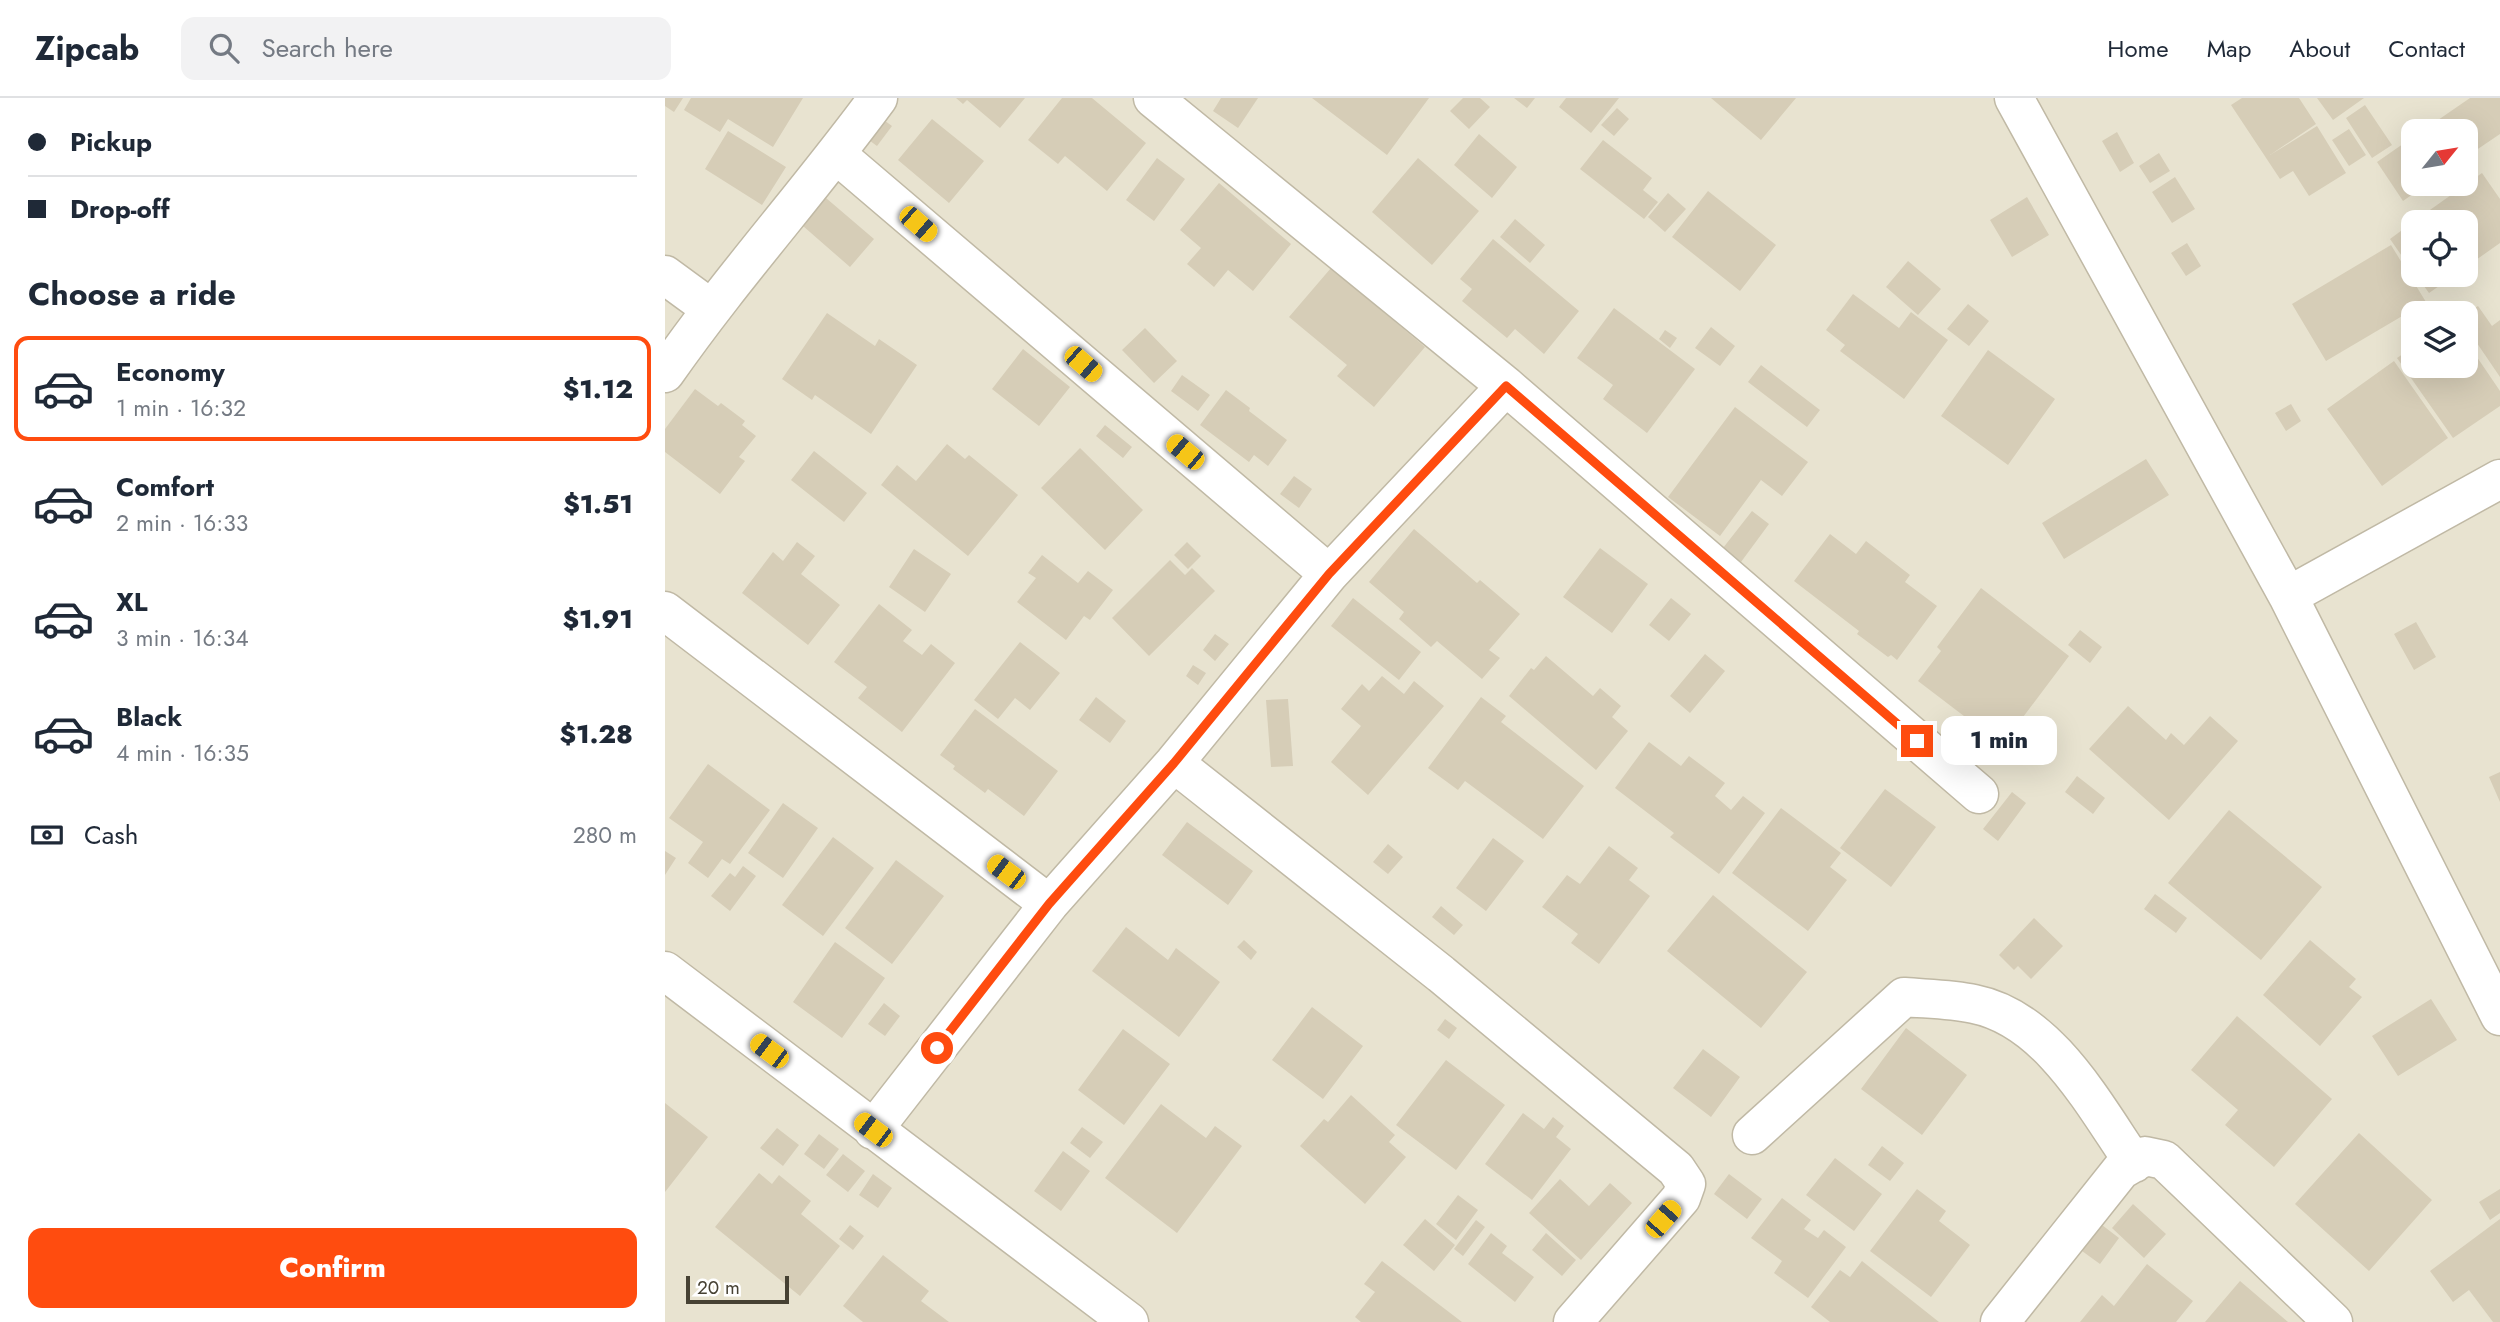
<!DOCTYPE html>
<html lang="en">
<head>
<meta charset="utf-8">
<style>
  :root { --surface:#fff; --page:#f2f2f3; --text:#1f2937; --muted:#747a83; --line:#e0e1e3; --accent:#ff4c0f }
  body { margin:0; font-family:Jost,sans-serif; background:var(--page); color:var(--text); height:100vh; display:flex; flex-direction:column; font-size:26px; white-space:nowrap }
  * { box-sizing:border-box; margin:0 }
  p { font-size:23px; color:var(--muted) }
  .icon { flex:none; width:38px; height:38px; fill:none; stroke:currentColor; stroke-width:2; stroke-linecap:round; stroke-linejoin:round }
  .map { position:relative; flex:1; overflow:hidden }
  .drawer { display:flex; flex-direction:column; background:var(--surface); width:665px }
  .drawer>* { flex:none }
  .guide { display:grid; align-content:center; height:154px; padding:0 28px; background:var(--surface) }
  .needle { width:46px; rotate:60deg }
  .fabs { position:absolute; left:1736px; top:21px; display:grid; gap:14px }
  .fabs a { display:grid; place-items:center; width:77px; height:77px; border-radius:14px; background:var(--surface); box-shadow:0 7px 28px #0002; font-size:35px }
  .scale { position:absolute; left:21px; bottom:18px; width:103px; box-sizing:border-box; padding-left:7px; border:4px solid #464133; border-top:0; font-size:19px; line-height:24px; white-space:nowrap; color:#464133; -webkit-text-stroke:5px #fff; paint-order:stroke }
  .end { position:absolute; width:32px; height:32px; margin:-16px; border:9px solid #ff4c0f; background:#fff; box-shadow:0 0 0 4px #fff }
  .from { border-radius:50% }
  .bubble { position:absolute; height:49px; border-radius:14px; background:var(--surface); box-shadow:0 7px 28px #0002; font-size:23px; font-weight:800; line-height:49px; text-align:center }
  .car { position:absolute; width:21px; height:42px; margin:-21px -10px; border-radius:9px; box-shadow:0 0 5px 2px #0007; background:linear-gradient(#f5c518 24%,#345 0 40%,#f5c518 0 76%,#345 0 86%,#f5c518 0) }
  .guide b { display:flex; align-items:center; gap:24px; height:66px; font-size:26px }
  .guide b+b { border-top:2px solid var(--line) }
  .guide i { width:18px; height:18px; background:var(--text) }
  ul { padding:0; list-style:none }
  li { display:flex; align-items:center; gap:21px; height:105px; margin:0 14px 10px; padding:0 14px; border:4px solid transparent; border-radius:14px }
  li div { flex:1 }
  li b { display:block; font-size:26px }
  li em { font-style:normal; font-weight:800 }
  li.current { border-color:var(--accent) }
  li>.icon { width:63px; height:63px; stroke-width:1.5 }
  h2 { padding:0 28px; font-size:32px; line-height:84px }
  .pay { display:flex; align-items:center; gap:18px; height:77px; padding:0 28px; font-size:26px }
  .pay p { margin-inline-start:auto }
  .cta { display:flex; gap:14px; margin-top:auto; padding:14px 28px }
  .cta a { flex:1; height:80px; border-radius:14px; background:var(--accent); color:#fff; font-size:28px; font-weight:800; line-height:80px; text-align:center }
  header { display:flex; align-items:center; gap:42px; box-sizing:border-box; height:98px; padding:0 35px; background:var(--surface); border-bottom:2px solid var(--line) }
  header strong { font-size:33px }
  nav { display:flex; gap:38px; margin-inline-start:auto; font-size:24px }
  .search { width:490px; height:63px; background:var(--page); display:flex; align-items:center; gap:18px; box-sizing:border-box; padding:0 24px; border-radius:14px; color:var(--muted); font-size:26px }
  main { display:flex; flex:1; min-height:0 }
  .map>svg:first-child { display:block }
  .residential { fill:#e8e3d0; fill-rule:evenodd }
  .building { fill:#d6cdb7 }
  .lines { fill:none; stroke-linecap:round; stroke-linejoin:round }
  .minor-casing { stroke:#c0b9a5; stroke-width:41 }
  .minor { stroke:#fff; stroke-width:38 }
  .route { stroke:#ff4c0f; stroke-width:9 }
</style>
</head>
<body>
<header>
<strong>Zipcab</strong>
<div class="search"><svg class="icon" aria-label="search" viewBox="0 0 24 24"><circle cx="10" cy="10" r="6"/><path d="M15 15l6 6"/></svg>Search here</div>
<nav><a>Home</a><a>Map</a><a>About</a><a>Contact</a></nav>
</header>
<main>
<section class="drawer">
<div class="guide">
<b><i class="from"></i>Pickup</b>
<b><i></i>Drop-off</b>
</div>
<h2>Choose a ride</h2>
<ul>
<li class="current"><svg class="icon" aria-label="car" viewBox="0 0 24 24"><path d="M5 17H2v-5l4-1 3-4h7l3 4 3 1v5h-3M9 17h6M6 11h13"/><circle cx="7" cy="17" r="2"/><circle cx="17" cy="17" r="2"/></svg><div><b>Economy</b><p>1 min · 16:32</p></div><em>$1.12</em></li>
<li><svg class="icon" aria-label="car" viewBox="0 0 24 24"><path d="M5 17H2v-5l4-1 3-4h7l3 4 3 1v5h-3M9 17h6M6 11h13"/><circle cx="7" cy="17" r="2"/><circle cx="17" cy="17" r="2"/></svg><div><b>Comfort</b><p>2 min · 16:33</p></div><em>$1.51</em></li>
<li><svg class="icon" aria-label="car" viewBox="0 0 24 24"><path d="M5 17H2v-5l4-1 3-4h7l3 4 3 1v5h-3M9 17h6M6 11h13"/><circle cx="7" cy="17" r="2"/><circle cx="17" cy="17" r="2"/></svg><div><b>XL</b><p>3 min · 16:34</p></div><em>$1.91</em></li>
<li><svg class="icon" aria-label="car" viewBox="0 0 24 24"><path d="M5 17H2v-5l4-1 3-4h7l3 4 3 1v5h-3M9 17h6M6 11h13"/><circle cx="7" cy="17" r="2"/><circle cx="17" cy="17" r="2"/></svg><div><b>Black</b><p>4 min · 16:35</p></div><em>$1.28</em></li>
</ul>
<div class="pay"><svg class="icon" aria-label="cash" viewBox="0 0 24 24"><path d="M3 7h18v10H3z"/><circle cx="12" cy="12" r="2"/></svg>Cash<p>280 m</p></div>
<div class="cta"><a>Confirm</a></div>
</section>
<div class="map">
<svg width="1835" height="1224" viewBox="0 0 1835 1224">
  <rect width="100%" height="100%" fill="#f4f0e3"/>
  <path class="residential" d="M0 0H1835V1224H0ZM1748 33H1801V86H1748ZM1748 124H1801V177H1748ZM1748 215H1801V268H1748Z"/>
  <path class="building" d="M0 0H18L9 14 0 8Z
    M26 0H138L108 49 63 21 55 34 19 12Z
    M291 0H360L335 30 302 2 298 6Z
    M397 0H427L481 45 442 93 400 58 393 66 363 42Z
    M556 0H593L573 30 548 13Z
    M647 0H764L722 57Z
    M798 0H815L825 9 804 31 785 13Z
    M849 0H870L862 10Z
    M901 0H954L926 35 894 9Z
    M1046 0H1131L1096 42Z
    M1577 0H1634L1651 26 1605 57 1652 28 1681 75 1644 98 1628 73 1615 81 1566 7Z
    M1652 0H1699L1668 22Z
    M1805 0H1835V36L1801 59V33H1757Z
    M1700 7 1727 47 1707 60 1681 20Z
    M952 10 964 21 949 38 936 27Z
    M212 17 227 28 212 48 197 37Z
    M267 21 319 63 284 105 233 62Z
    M1684 31 1701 57 1684 68 1667 42Z
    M63 33 121 69 97 107 40 71Z
    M1452 34 1469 65 1455 74 1437 43Z
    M814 36 852 69 827 100 789 67Z
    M1748 39V86H1762L1738 103 1712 64Z
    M938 42 987 80 978 92 993 104 979 121 915 71Z
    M1494 55 1505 73 1485 85 1474 68Z
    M492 60 520 81 489 123 461 102Z
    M753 60 814 113 767 167 707 114Z
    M1817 75 1835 101V145L1801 169V124H1748Z
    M1510 79 1530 111 1507 125 1487 94Z
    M554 85 626 146 588 193 563 172 549 189 522 166 536 150 515 132Z
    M1043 93 1111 147 1075 193 1007 139Z
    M1003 95 1021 111 1000 134 983 119Z
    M1362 99 1384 137 1347 159 1325 122Z
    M161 100 209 141 185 169 138 128Z
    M850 121 880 147 865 165 835 139Z
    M1748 124V174L1725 141Z
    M828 141 914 213 879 256 850 231 842 240 797 203 807 191 795 181Z
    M1522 145 1536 168 1521 178 1506 155Z
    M1726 147 1761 204 1661 263 1627 206Z
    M1243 163 1276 191 1253 217 1221 189Z
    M666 170 760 249 709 309 672 278 682 267 624 219Z
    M1751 177H1790L1764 195Z
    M1188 196 1234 230 1246 214 1283 242 1239 301 1175 253 1180 247 1161 232Z
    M1303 206 1324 223 1304 248 1282 231Z
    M1813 208 1827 228 1835 222V279L1801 229V216Z
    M949 210 1030 271 982 335 938 301 948 287 912 260Z
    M162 215 210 248 214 241 252 267 206 336 150 297 147 302 117 281Z
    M1046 229 1070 248 1055 268 1030 250Z
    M480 230 512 263 489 285 457 252Z
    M1000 232 1012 240 1005 250 994 241Z
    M1801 243 1835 293V308L1788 340 1732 260 1748 249V268H1801Z
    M358 251 405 289 374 328 327 291Z
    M1323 252 1390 301 1343 367 1276 318Z
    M1729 263 1783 340 1717 388 1662 311Z
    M1096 267 1155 312 1142 329 1083 284Z
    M517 277 545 297 533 313 506 293Z
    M30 291 53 308 56 305 80 323 77 327 91 338 74 359 80 363 55 396 0 354V331Z
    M561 292 585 310 584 313 622 342 603 368 589 357 584 364 535 327Z
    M1626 306 1636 323 1621 333 1610 315Z
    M1070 309 1143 364 1117 398 1096 382 1055 438 1003 399Z
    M440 327 467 349 458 360 431 338Z
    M282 346 300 361 304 357 353 397 303 458 216 387 232 367 251 383Z
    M415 350 478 412 440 452 376 390Z
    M149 353 202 395 179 424 126 382Z
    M1481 361 1504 397 1399 461 1377 425Z
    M629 378 647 391 634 410 615 396Z
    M1087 413 1104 426 1076 464 1058 450Z
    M749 431 812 485 815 482 855 516 824 552 835 560 817 581 772 543 766 549 734 521 739 514 704 484Z
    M1165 436 1191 456 1201 443 1245 477 1240 484 1272 508 1232 562 1226 557 1223 559 1192 536 1194 533 1129 483Z
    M132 444 150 458 136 476 175 507 143 547 77 495 108 454 118 463Z
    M522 444 536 458 523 471 509 457Z
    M935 450 983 486 947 535 898 499Z
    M249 451 286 476 260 514 224 489Z
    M377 457 413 485 423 473 448 492 425 522 419 518 401 542 352 504 371 480 363 475Z
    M505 462 520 477 527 470 550 493 484 558 447 520Z
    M1316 490 1404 558 1337 647 1253 583 1276 553 1272 549Z
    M688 500 756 554 734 582 666 528Z
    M1006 500 1026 516 1004 543 984 527Z
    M214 506 247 532 238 543 257 557 266 546 290 565 237 634 193 600 202 589 169 564Z
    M1751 524 1771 559 1749 572 1729 536Z
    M1415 532 1437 549 1425 565 1403 547Z
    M550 536 564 546 550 563 538 552Z
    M355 544 395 575 365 612 350 600 333 621 309 602Z
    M1040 556 1060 573 1025 615 1005 598Z
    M881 558 928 598 935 590 956 608 947 619 963 633 931 672 844 598 866 570 869 572Z
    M528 567 541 575 533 587 521 578Z
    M717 578 739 596 749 583 779 608 703 697 666 664 696 628 676 611 697 586 704 593Z
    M431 599 461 623 445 645 414 622Z
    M816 599 841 618 836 624 919 688 878 741 800 683 793 692 763 670Z
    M623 601 628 668 606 669 601 602Z
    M1463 608 1501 642 1506 635 1519 647 1545 618 1573 643 1504 722 1424 651Z
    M310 611 393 673 359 718 323 691 320 695 288 671 290 668 275 657Z
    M984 644 1016 668 1024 658 1060 685 1050 698 1066 712 1078 698 1100 715 1054 776 1005 739 1009 735 950 690Z
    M43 666 105 712 65 766 57 761 43 780 23 765 38 744 4 720Z
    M1835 674V704L1824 679Z
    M1412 678 1440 700 1428 716 1400 694Z
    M1220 691 1271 729 1226 789 1175 750Z
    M1347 694 1361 705 1333 743 1318 731Z
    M118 705 153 730 118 780 83 755Z
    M1116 710 1176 755 1165 769 1182 782 1143 833 1067 775Z
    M1564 712 1657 789 1596 862 1503 785Z
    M522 724 588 773 563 807 497 757Z
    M168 739 209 770 158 838 117 807Z
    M828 740 859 763 821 813 791 790Z
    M723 746 738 759 723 776 708 764Z
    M944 748 973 770 964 782 985 798 934 866 906 845 913 836 877 809 902 777 915 786Z
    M0 753 11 760 0 777Z
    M231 762 279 798 227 866 180 830Z
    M78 768 91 778 65 813 46 798 65 775 70 779Z
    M1490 796 1522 820 1511 835 1479 811Z
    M1048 797 1142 874 1096 930 1002 853Z
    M776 808 798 827 789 837 767 819Z
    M1369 820 1398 848 1366 881 1353 868 1349 872 1334 857Z
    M461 829 503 862 511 850 555 884 514 939 427 873Z
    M579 842 592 854 586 862 572 849Z
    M1645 842 1691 881 1684 889 1697 899 1655 948 1598 897Z
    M170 844 220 880 177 940 128 904Z
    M1766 901 1792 942 1733 978 1707 938Z
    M219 905 235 918 220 938 203 926Z
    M647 909 698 948 658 1001 607 962Z
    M1572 918 1667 1001 1609 1069 1560 1027 1573 1012 1526 972Z
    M780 921 792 930 784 941 772 932Z
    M1241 930 1302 977 1257 1037 1196 991Z
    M458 931 505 966 459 1027 413 992Z
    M1038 951 1075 979 1046 1019 1008 990Z
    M781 962 840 1007 791 1072 731 1027Z
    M686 997 730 1037 724 1044 741 1059 700 1106 635 1048 659 1021 663 1024Z
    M0 1005 43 1039 0 1094Z
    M496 1006 541 1040 550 1028 577 1048 512 1135 440 1080Z
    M858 1015 879 1031 888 1019 899 1028 891 1039 906 1051 867 1102 820 1066Z
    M417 1029 438 1044 425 1060 405 1045Z
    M112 1030 134 1047 118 1068 95 1050Z
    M1694 1035 1767 1102 1704 1173 1630 1106Z
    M154 1036 174 1051 159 1071 139 1056Z
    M1217 1048 1239 1065 1225 1083 1203 1067Z
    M398 1053 425 1073 396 1113 369 1093Z
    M178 1056 200 1073 183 1094 161 1077Z
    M1170 1060 1217 1096 1189 1133 1141 1097Z
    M94 1075 107 1086 114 1077 146 1103 136 1116 175 1148 135 1198 50 1129Z
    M208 1076 227 1090 213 1110 194 1097Z
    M1064 1076 1097 1101 1082 1121 1049 1096Z
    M895 1081 924 1108 945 1085 967 1105 916 1162 864 1115Z
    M1252 1091 1281 1113 1274 1123 1305 1147 1266 1199 1205 1153Z
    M1835 1091V1115L1825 1122 1814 1104Z
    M793 1097 813 1112 791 1142 771 1126Z
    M1117 1100 1146 1122 1139 1131 1153 1140 1159 1132 1181 1149 1143 1200 1109 1175 1117 1163 1086 1140Z
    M1468 1106 1501 1136 1479 1160 1447 1130Z
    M760 1121 790 1147 769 1173 738 1147Z
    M1835 1121V1224H1828L1804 1192 1788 1204 1765 1173Z
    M811 1122 820 1129 798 1158 789 1151Z
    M185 1127 199 1138 188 1152 174 1141Z
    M1437 1127 1454 1140 1435 1166 1417 1153Z
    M826 1135 842 1148 837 1155 869 1179 850 1204 803 1166Z
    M881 1135 911 1162 897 1178 867 1152Z
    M218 1157 264 1193 256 1203 284 1224H198L178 1208Z
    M717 1163 797 1224H696L690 1219 710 1194 699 1186Z
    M1197 1163 1274 1224H1165L1146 1209 1175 1172 1185 1179Z
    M1482 1166 1528 1203 1511 1224H1415L1437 1197 1449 1208Z
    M1575 1183 1623 1224H1540Z"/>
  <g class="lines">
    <defs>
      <path id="minor" d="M488 0 841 288 1314 696
        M1349 0 1623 498 1835 918
        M171 56 664 476
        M0 177 45 210
        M0 275C67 179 144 94 213 0
        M1623 498 1835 381
        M0 513 384 806
        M509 665 776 876 1011 1071 1021 1086 1016 1100 908 1224
        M0 873 464 1224
        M208 1032 384 806 509 665 664 476 841 288
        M1087 1037 1239 899C1262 901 1286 901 1309 906 1384 921 1429 1007 1469 1065
        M1335 1224 1456 1072 1480 1058 1499 1062 1668 1224"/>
    </defs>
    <use href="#minor" class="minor-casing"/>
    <use href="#minor" class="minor"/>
  </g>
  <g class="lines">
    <path class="route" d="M272 950 384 806 509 665 664 476 841 288 1252 643"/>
  </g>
</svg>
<div class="fabs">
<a><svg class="needle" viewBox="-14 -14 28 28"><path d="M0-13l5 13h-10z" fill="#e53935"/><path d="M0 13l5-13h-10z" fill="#747a83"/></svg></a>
<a><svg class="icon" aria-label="locate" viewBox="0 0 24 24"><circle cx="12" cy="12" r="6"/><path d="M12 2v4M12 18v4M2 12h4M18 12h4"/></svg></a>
<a><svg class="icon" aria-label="layers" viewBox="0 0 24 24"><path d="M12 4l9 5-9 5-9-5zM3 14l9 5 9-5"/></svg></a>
</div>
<div class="scale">20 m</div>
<i class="end from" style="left:272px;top:950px"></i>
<i class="end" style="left:1252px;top:643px"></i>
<div class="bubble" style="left:1276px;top:618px;width:116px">1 min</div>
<i class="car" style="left:253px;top:126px;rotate:131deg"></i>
<i class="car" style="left:418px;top:266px;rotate:131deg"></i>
<i class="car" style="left:520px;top:354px;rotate:310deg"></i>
<i class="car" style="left:341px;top:774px;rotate:307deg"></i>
<i class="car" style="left:104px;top:953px;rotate:307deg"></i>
<i class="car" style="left:208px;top:1032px;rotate:307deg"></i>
<i class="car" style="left:998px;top:1121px;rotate:41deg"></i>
</div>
</main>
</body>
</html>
